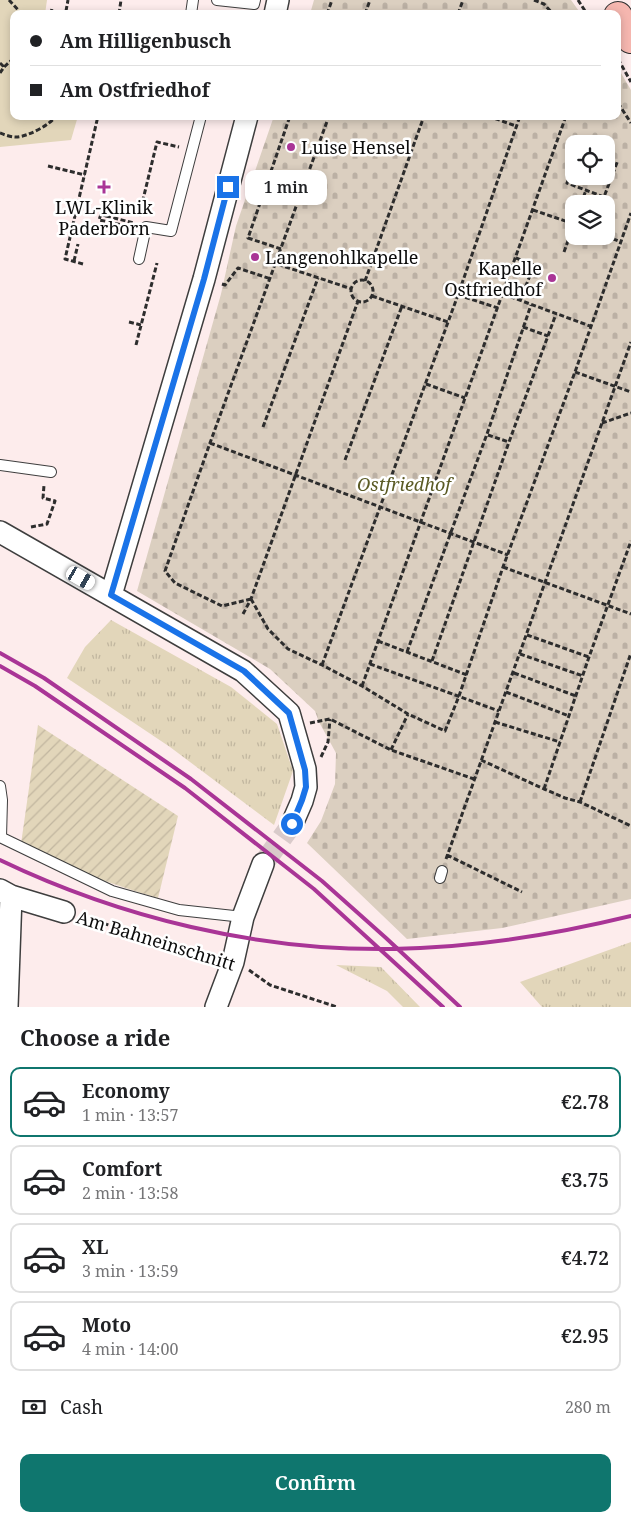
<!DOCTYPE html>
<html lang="en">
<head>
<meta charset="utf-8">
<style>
  :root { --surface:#fff; --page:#f2f2f2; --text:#202124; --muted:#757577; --line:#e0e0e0; --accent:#0f766e }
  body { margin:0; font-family:"Noto Serif",serif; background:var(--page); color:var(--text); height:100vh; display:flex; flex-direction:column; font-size:19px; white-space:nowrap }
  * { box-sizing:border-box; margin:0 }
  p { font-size:16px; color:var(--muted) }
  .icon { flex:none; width:28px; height:28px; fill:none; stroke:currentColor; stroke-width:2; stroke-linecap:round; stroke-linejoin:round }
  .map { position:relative; height:1007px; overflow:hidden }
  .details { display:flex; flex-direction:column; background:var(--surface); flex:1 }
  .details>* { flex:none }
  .hud { position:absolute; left:10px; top:10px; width:611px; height:110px; border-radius:10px; box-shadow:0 2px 8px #0003; display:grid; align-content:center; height:110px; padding:0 20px; background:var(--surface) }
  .fabs { position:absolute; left:565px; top:135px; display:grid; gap:10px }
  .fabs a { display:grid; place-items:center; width:50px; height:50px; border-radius:10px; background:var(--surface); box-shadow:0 2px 8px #0003; font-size:25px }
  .end { position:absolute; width:22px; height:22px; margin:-11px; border:6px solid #1a73e8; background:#fff; box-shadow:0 0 0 2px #fff }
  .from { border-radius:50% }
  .bubble { position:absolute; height:35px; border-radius:10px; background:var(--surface); box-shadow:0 2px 8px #0003; font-size:16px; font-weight:600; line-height:35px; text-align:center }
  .car { position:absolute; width:15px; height:30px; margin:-15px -8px; border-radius:6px; box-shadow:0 0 4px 1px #0007; background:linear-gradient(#fff 24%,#345 0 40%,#fff 0 76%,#345 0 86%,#fff 0) }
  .hud b { display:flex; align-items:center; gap:18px; height:48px; font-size:19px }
  .hud b+b { border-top:1px solid var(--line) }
  .hud i { width:12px; height:12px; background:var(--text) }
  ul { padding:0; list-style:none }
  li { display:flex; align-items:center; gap:15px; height:70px; margin:0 10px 8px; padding:0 10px; border:2px solid var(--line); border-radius:10px }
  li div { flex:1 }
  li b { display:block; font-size:19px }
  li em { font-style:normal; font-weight:600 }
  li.active { border-color:var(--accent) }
  li>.icon { width:45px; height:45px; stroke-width:1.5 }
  h2 { padding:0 20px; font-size:22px; line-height:60px }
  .pay { display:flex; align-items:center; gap:12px; height:55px; padding:0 20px; font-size:19px }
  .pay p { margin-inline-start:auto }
  .action { display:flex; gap:10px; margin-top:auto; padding:10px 20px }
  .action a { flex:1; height:58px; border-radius:10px; background:var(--accent); color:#fff; font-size:20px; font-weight:600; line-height:58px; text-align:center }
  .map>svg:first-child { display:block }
  .grass { fill:url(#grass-tufts) }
  .cemetery { fill:url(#cemetery-stones); fill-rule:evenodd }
  .park { fill:#e2d6ba }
  .garden { fill:url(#garden-furrows) }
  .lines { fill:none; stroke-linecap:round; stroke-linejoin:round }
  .minor-tunnel { stroke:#d9caca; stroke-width:21; stroke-dasharray:21 11; stroke-linecap:butt }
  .service-casing { stroke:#3e3e3e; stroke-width:12 }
  .minor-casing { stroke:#3e3e3e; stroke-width:24 }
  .secondary-casing { stroke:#2d2d2d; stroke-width:30 }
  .path { stroke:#2d2d2d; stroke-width:3; stroke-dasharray:5 2.5; stroke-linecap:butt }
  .service { stroke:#fff; stroke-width:10 }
  .minor { stroke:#fff; stroke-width:21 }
  .secondary { stroke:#f5b6af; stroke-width:28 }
  .rail { stroke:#a93596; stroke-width:4 }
  .route { stroke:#1a73e8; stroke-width:6 }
  .poi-dot { fill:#a93596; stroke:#fff; stroke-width:2 }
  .labels { text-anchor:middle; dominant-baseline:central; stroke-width:5; stroke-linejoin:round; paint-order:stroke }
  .poi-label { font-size:18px; fill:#0b0b0b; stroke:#fff; text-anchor:start }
  .park-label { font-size:18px; font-style:italic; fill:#5a5a24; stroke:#fff }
  .street-label { font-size:18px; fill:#0b0b0b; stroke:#fff }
</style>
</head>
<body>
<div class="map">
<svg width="631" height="1007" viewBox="0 0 631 1007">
  <defs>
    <pattern id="grass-tufts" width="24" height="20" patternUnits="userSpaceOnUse" patternTransform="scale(1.25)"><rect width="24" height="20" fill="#e2d6ba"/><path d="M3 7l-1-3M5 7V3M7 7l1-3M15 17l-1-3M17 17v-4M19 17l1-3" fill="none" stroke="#c1b69f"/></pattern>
    <pattern id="cemetery-stones" width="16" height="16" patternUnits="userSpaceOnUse" patternTransform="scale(1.25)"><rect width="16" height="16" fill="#dbcfc0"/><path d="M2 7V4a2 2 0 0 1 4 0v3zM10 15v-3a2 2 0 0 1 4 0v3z" fill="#bbb0a4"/></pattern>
    <pattern id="garden-furrows" width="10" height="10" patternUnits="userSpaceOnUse" patternTransform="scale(1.25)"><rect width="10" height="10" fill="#e2d6ba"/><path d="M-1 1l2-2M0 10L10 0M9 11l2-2" fill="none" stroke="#c1b69f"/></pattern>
  </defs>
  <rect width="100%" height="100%" fill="#fdecec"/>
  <path class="grass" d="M111 620 231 687 277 724 293 771 274 825 170 747 67 678 85 647Z
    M631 942V1007H542L520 982Z
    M336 965 381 967 420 1007H403L387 991Z"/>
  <path class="cemetery" d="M314 0H571L581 14H310Z
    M618 68 631 90V899L502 928 407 939 307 843 321 821 335 784 336 753 319 722 315 711 270 669 137 591 221 294 236 226 274 116H618ZM574 144H606V176H574ZM574 204H606V236H574Z"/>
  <path class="park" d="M0 0H47L45 14H14V116H78L71 140 0 147Z"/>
  <path class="garden" d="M38 725 178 816 158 898C111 884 63 868 21 844Z"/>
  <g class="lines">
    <path class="minor-tunnel" d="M263 864 292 824"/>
    <defs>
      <path id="service" d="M217 0 254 4 255 0
        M191 14 193 0
        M139 259 146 227 171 231 201 116
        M0 465 51 472
        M0 786 2 800 1 837
        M0 837 112 891 179 910 243 917
        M440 878 442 871"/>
      <path id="minor" d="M275 14 278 0
        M0 532 243 671 289 713 305 769 306 787 302 801 292 824
        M111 595 204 279 247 116
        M0 890 11 896 64 912
        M7 1007 11 896
        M216 1007 233 962 243 917 263 864"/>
      <path id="secondary" d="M618 16 631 39"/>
    </defs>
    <use href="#service" class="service-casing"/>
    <use href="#minor" class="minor-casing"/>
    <use href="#secondary" class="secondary-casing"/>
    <path class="path" d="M9 0 22 14
      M534 0 544 4 553 14
      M578 0 587 14
      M66 11 68 0
      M51 14 52 8
      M119 14 121 0
      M327 14 332 0
      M365 14 370 0
      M458 14 463 0
      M618 59 631 82
      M0 63 4 67
      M0 73 4 67 14 58
      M618 103 631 123
      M488 116 516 126
      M0 133C5 135 11 137 16 137 27 137 50 125 56 116
      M48 166 85 175
      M574 166 567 183 604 197 618 160
      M581 204 586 190
      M109 207 106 216 101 214 99 220 127 226 134 225
      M533 210 574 224
      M106 216 134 223
      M139 216 157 142 179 147
      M606 236 621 242
      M281 249 248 238 290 116
      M564 252 574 224
      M516 258 534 265 520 301
      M74 261 78 244
      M271 262 352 289
      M83 264 65 259 98 116
      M351 291a11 11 0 1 1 22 0a11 11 0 1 1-22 0Z
      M365 281 424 116
      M222 284 225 285 238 268 271 279
      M503 294 590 326
      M458 295 498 308
      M372 296 448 322
      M129 322 141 325
      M523 327 548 336
      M136 345 157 263
      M575 372 631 392
      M426 384 465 398
      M602 423 631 413
      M263 427 318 278
      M488 435 509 442 556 314
      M210 443 508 555
      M345 460 402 306
      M31 527 47 524 55 501 43 498 44 485
      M503 567 631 614
      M251 599 268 629 288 649 322 665 362 686 408 714 445 731 459 696 503 567 575 372 631 213
      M251 599 222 606 175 583 165 571 210 443 329 116
      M243 614 251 599 358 301
      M527 635 589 657
      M378 641 467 675
      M407 652 487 434 531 305
      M520 654 583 676
      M432 661 509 442
      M370 664 499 711
      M322 665 458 295 520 116
      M514 673 576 696
      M362 686 566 116
      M506 692 569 716
      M495 722 560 742
      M310 723 330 719 391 750 474 779
      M391 750 408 714
      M321 757 328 742 330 719
      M481 760 544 789 565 798 580 802 631 826
      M544 789 589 657 631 541
      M580 802 631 653
      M447 855 522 892
      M446 859 631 342
      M82 917 215 957
      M249 970 270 985 337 1007"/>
    <use href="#service" class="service"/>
    <use href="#minor" class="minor"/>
    <use href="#secondary" class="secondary"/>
    <path class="rail" d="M0 653 44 678 191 779 322 881 386 938 460 1007
      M0 666 35 686 185 788 314 889 443 1007
      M0 860C121 918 258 951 392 949 472 948 553 935 631 916"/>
  </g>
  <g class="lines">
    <path class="route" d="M228 187 204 279 111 595 244 671 289 713 305 770 306 787 302 800 292 824"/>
  </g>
  <g class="poi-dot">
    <circle cx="291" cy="147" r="5"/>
    <path d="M101.5 179.5h5v5h5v5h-5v5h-5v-5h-5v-5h5z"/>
    <circle cx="255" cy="257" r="5"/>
    <circle cx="552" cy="278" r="5"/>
  </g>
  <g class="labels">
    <g class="poi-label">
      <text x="301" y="147">Luise Hensel</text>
      <text x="104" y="207" text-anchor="middle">LWL-Klinik<tspan x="104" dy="21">Paderborn</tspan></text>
      <text x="265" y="257">Langenohlkapelle</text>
      <text x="542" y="268" text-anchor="end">Kapelle<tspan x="542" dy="21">Ostfriedhof</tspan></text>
    </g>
    <g class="park-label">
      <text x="404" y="484">Ostfriedhof</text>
    </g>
    <g class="street-label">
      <text transform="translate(156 940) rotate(17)">Am Bahneinschnitt</text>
    </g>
  </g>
</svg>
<div class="fabs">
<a><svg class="icon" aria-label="locate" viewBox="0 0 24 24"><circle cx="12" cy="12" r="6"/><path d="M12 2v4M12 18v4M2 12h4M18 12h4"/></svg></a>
<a><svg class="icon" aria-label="layers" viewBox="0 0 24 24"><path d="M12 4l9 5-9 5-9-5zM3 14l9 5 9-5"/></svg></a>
</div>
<i class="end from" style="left:292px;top:824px"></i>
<i class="end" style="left:228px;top:187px"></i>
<div class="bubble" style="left:245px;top:170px;width:82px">1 min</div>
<i class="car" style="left:81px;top:578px;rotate:120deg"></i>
<div class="hud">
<b><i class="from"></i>Am Hilligenbusch</b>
<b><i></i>Am Ostfriedhof</b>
</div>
</div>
<section class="details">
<h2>Choose a ride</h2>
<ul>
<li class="active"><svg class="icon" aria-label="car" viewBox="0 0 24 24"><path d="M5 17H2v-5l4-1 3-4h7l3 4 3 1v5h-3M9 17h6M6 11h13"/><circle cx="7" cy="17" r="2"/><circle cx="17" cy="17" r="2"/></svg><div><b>Economy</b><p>1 min · 13:57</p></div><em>€2.78</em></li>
<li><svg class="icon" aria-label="car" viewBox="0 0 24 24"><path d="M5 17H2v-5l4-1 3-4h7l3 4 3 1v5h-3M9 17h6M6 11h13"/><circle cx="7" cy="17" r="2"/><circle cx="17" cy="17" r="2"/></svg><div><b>Comfort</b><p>2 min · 13:58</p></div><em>€3.75</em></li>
<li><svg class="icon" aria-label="car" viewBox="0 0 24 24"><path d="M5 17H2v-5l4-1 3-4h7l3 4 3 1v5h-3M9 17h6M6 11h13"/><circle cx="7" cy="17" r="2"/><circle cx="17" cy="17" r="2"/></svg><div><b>XL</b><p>3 min · 13:59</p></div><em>€4.72</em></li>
<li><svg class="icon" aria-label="car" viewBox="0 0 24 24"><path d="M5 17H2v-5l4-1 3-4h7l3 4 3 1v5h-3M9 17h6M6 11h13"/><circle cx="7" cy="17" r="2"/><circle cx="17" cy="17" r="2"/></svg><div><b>Moto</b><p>4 min · 14:00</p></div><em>€2.95</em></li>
</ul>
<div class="pay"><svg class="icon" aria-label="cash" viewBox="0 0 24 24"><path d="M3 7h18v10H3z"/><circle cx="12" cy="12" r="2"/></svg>Cash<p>280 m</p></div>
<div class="action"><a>Confirm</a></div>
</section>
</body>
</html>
